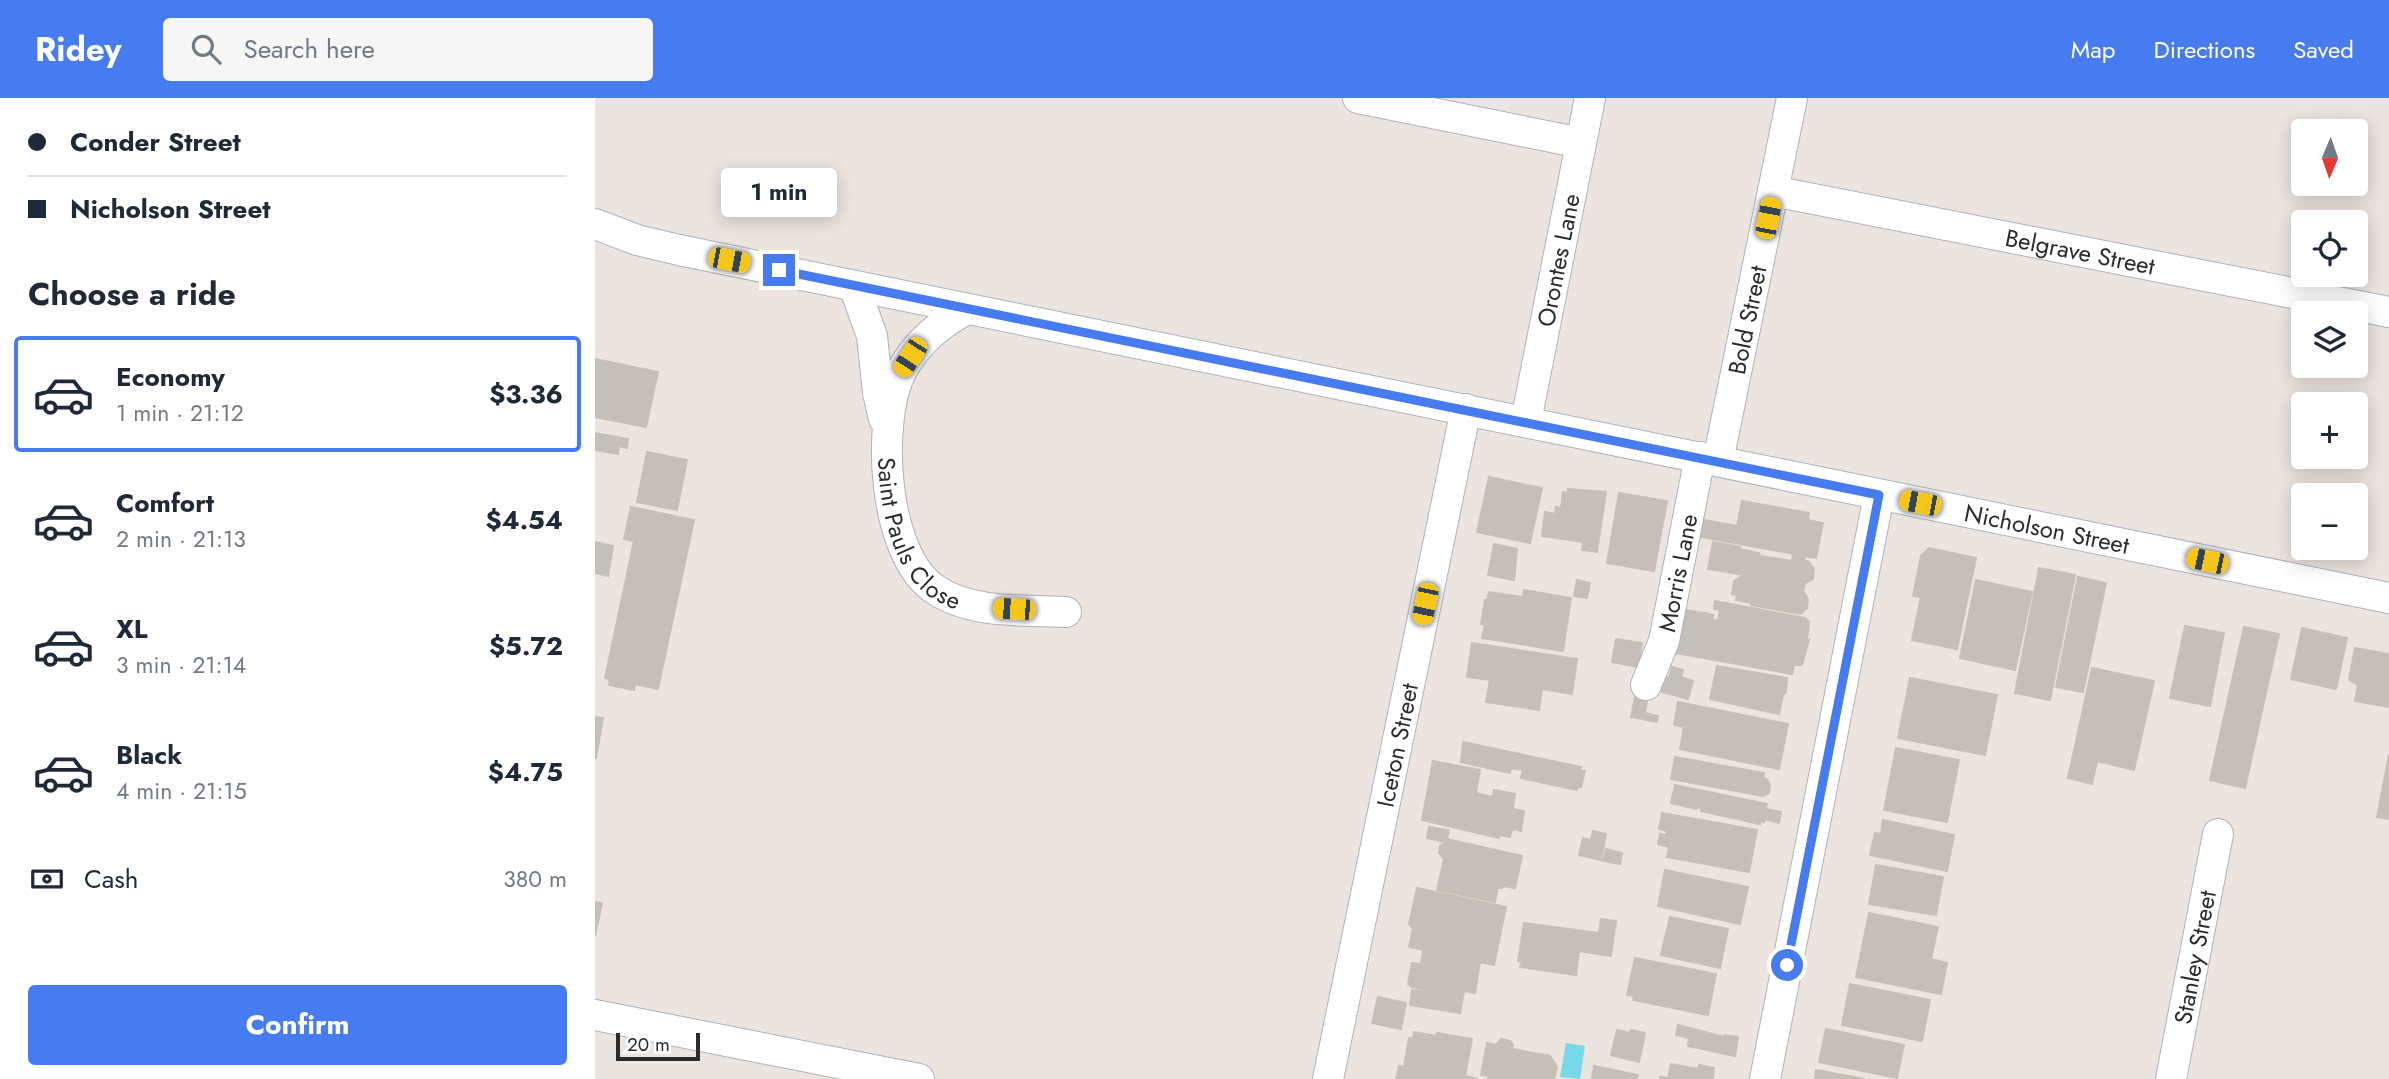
<!DOCTYPE html>
<html lang="en">
<head>
<meta charset="utf-8">
<style>
  :root { --surface:#fff; --page:#f6f6f7; --text:#1f2937; --muted:#747a83; --line:#e0e1e3; --accent:#477cf0 }
  body { margin:0; font-family:Jost,sans-serif; background:var(--page); color:var(--text); height:100vh; display:flex; flex-direction:column; font-size:26px; white-space:nowrap }
  * { box-sizing:border-box; margin:0 }
  p { font-size:23px; color:var(--muted) }
  .icon { flex:none; width:38px; height:38px; fill:none; stroke:currentColor; stroke-width:2; stroke-linecap:round; stroke-linejoin:round }
  .map { position:relative; flex:1; overflow:hidden }
  .panel { display:flex; flex-direction:column; background:var(--surface); width:595px }
  .panel>* { flex:none }
  .guide { display:grid; align-content:center; height:154px; padding:0 28px; background:var(--surface) }
  .needle { width:46px; rotate:182deg }
  .fabs { position:absolute; left:1696px; top:21px; display:grid; gap:14px }
  .fabs a { display:grid; place-items:center; width:77px; height:77px; border-radius:7px; background:var(--surface); box-shadow:0 4px 18px #0003; font-size:35px }
  .scale { position:absolute; left:21px; bottom:18px; width:84px; box-sizing:border-box; padding-left:7px; border:4px solid #2b2b2b; border-top:0; font-size:19px; line-height:24px; white-space:nowrap; color:#2b2b2b; -webkit-text-stroke:5px #fff; paint-order:stroke }
  .end { position:absolute; width:32px; height:32px; margin:-16px; border:9px solid #477cf0; background:#fff; box-shadow:0 0 0 4px #fff }
  .from { border-radius:50% }
  .bubble { position:absolute; height:49px; border-radius:7px; background:var(--surface); box-shadow:0 4px 18px #0003; font-size:23px; font-weight:700; line-height:49px; text-align:center }
  .car { position:absolute; width:21px; height:42px; margin:-21px -10px; border-radius:9px; box-shadow:0 0 5px 2px #0007; background:linear-gradient(#f5c518 24%,#345 0 40%,#f5c518 0 76%,#345 0 86%,#f5c518 0) }
  .guide b { display:flex; align-items:center; gap:24px; height:66px; font-size:26px }
  .guide b+b { border-top:2px solid var(--line) }
  .guide i { width:18px; height:18px; background:var(--text) }
  ul { padding:0; list-style:none }
  li { display:flex; align-items:center; gap:21px; height:116px; margin:0 14px 10px; padding:0 14px; border:4px solid transparent; border-radius:7px }
  li div { flex:1 }
  li b { display:block; font-size:26px }
  li em { font-style:normal; font-weight:700 }
  li.active { border-color:var(--accent) }
  li>.icon { width:63px; height:63px; stroke-width:1.5 }
  h2 { padding:0 28px; font-size:32px; line-height:84px }
  .pay { display:flex; align-items:center; gap:18px; height:77px; padding:0 28px; font-size:26px }
  .pay p { margin-inline-start:auto }
  .action { display:flex; gap:14px; margin-top:auto; padding:14px 28px }
  .action a { flex:1; height:80px; border-radius:7px; background:var(--accent); color:#fff; font-size:28px; font-weight:700; line-height:80px; text-align:center }
  header { display:flex; align-items:center; gap:42px; box-sizing:border-box; height:98px; padding:0 35px; background:var(--accent); color:#fff }
  header strong { font-size:33px }
  nav { display:flex; gap:38px; margin-inline-start:auto; font-size:24px }
  .search { width:490px; height:63px; background:var(--page); display:flex; align-items:center; gap:18px; box-sizing:border-box; padding:0 24px; border-radius:7px; color:var(--muted); font-size:26px }
  main { display:flex; flex:1; min-height:0 }
  .map>svg:first-child { display:block }
  .water { fill:#77d9e8 }
  .building { fill:#c5bfb9; stroke:#c7c0b7; stroke-width:2 }
  .lines { fill:none; stroke-linecap:round; stroke-linejoin:round }
  .minor-casing { stroke:#aeb2bb; stroke-width:32 }
  .minor { stroke:#fff; stroke-width:30 }
  .route { stroke:#477cf0; stroke-width:9 }
  .labels { text-anchor:middle; dominant-baseline:central; stroke-width:5; stroke-linejoin:round; paint-order:stroke }
  .street-label { font-size:24px; fill:#2b2b2b; stroke:#fff }
</style>
</head>
<body>
<header>
<strong>Ridey</strong>
<div class="search"><svg class="icon" aria-label="search" viewBox="0 0 24 24"><circle cx="10" cy="10" r="6"/><path d="M15 15l6 6"/></svg>Search here</div>
<nav><a>Map</a><a>Directions</a><a>Saved</a></nav>
</header>
<main>
<section class="panel">
<div class="guide">
<b><i class="from"></i>Conder Street</b>
<b><i></i>Nicholson Street</b>
</div>
<h2>Choose a ride</h2>
<ul>
<li class="active"><svg class="icon" aria-label="car" viewBox="0 0 24 24"><path d="M5 17H2v-5l4-1 3-4h7l3 4 3 1v5h-3M9 17h6M6 11h13"/><circle cx="7" cy="17" r="2"/><circle cx="17" cy="17" r="2"/></svg><div><b>Economy</b><p>1 min · 21:12</p></div><em>$3.36</em></li>
<li><svg class="icon" aria-label="car" viewBox="0 0 24 24"><path d="M5 17H2v-5l4-1 3-4h7l3 4 3 1v5h-3M9 17h6M6 11h13"/><circle cx="7" cy="17" r="2"/><circle cx="17" cy="17" r="2"/></svg><div><b>Comfort</b><p>2 min · 21:13</p></div><em>$4.54</em></li>
<li><svg class="icon" aria-label="car" viewBox="0 0 24 24"><path d="M5 17H2v-5l4-1 3-4h7l3 4 3 1v5h-3M9 17h6M6 11h13"/><circle cx="7" cy="17" r="2"/><circle cx="17" cy="17" r="2"/></svg><div><b>XL</b><p>3 min · 21:14</p></div><em>$5.72</em></li>
<li><svg class="icon" aria-label="car" viewBox="0 0 24 24"><path d="M5 17H2v-5l4-1 3-4h7l3 4 3 1v5h-3M9 17h6M6 11h13"/><circle cx="7" cy="17" r="2"/><circle cx="17" cy="17" r="2"/></svg><div><b>Black</b><p>4 min · 21:15</p></div><em>$4.75</em></li>
</ul>
<div class="pay"><svg class="icon" aria-label="cash" viewBox="0 0 24 24"><path d="M3 7h18v10H3z"/><circle cx="12" cy="12" r="2"/></svg>Cash<p>380 m</p></div>
<div class="action"><a>Confirm</a></div>
</section>
<div class="map">
<svg width="1794" height="981" viewBox="0 0 1794 981">
  <rect width="100%" height="100%" fill="#ece4de"/>
  <path class="water" d="M971 945 990 948 985 981 965 979Z"/>
  <path class="building" d="M0 261 63 274 51 329 0 319Z
    M0 335 33 341 32 350 24 348 23 356 0 352Z
    M52 354 92 362 82 412 42 404Z
    M894 379 947 390 935 445 882 434Z
    M973 391 1011 394 1002 454 987 452 988 444 947 438 950 414 960 416 961 409 966 410 968 394 973 395Z
    M1024 395 1072 403 1059 473 1012 465Z
    M1147 403 1214 415 1213 422 1228 425 1221 460 1106 439 1109 422 1142 428Z
    M36 409 99 422 63 591 40 586 39 592 14 587 15 581 10 580 39 443 29 441Z
    M0 444 18 448 13 478 0 475Z
    M1118 444 1145 449 1144 451 1164 455 1165 458 1197 463 1198 456 1210 458 1209 463H1213L1219 471 1218 481 1210 485 1208 493 1213 501 1212 510 1206 516 1156 507V505L1141 502 1142 497 1137 496 1139 483 1149 477 1113 471Z
    M899 446 922 451 919 482 893 477Z
    M1334 450 1381 460 1362 551 1317 542 1326 499 1318 498 1326 458Z
    M1444 470 1480 477 1455 602 1420 595Z
    M1483 479 1511 485 1488 594 1461 589Z
    M982 482 995 485 992 500 979 498Z
    M1381 482 1437 494 1420 572 1365 560Z
    M929 492 976 500 968 553 887 540 890 527 886 526 890 502 892 503 894 494 928 499Z
    M1120 503 1210 520 1214 524 1212 543 1214 542 1207 567H1199L1197 576 1081 555 1080 557 1076 556 1084 517 1090 518 1091 512 1109 515 1108 525 1110 515 1118 517 1117 526 1118 521 1123 522 1125 512 1119 511Z
    M1590 528 1629 535 1615 608 1575 600Z
    M1649 529 1684 536 1650 690 1615 682Z
    M1707 530 1752 540 1741 591 1696 581Z
    M1021 541 1047 545 1043 569 1017 564Z
    M877 545 982 561 977 596 947 591 944 612 891 604 895 582 872 579Z
    M1760 550 1794 556V609L1760 603 1763 587 1754 582Z
    M1122 568 1192 580 1191 594 1188 597 1184 616 1115 601Z
    M1077 569 1088 572 1086 579 1098 583 1093 601 1067 594 1070 579 1074 580Z
    M1497 570 1559 583 1539 672 1502 663 1497 686 1473 680Z
    M1315 580 1402 597 1390 657 1303 640Z
    M1041 594 1053 598 1050 615 1063 618 1062 624 1036 619Z
    M1083 604 1193 626 1184 671 1085 651 1089 629 1079 627Z
    M0 619 8 620 1 660H0Z
    M868 644 986 669 985 673H990L986 689H983L982 692 926 680 928 672 916 670 915 675 866 664Z
    M1301 650 1364 662 1352 724 1289 712Z
    M1794 657V721L1782 719Z
    M1080 659 1169 675 1168 680 1172 681 1175 687 1174 695 1168 698 1076 681Z
    M838 663 885 672 881 695 898 699 899 692 920 696 918 711 929 713 926 733 917 731 915 739 904 737V740L827 722Z
    M1080 687 1172 706 1171 711 1186 714 1184 725 1169 721V724L1166 723 1165 726 1106 713 1107 710 1101 709V711L1076 705Z
    M1067 715 1162 732 1154 774 1072 759 1074 749 1063 746 1065 736 1071 737 1072 733 1064 731Z
    M1288 722 1359 737 1352 773 1275 757 1280 735 1286 736Z
    M834 729 854 732 852 741 927 758 920 790 908 788 907 790H903L900 804 842 792 849 761 844 755 845 748 850 744 832 740Z
    M998 733 1011 736 1006 762 984 757 988 740 996 742Z
    M1011 751 1027 755 1025 766 1008 763Z
    M1281 767 1348 779 1341 817 1274 806Z
    M1070 772 1153 789 1145 826 1063 808Z
    M822 790 911 809 899 867 814 849 818 830 814 826Z
    M0 804 7 805 0 838Z
    M1274 815 1343 829 1336 861 1352 865 1346 896 1261 879Z
    M1075 819 1133 831 1125 870 1066 857Z
    M1006 821 1021 823 1016 858 984 853 981 877 925 869 927 864 923 863 929 825 1004 835Z
    M828 854 885 864 880 895 869 893 865 915 815 907 817 892 831 894 832 892 817 889 813 886 817 865 826 866Z
    M1040 860 1121 876 1113 917 1038 902 1039 898 1032 897Z
    M1255 886 1335 902 1327 943 1247 927Z
    M783 899 811 905 806 931 777 925Z
    M1083 927 1129 939 1130 937 1143 939 1140 958 1093 948 1094 940 1081 937Z
    M1231 931 1309 947 1302 980 1224 964Z
    M1022 932 1035 935 1036 932 1050 935 1044 964 1016 957Z
    M819 934 841 938 842 935 877 941 870 978 883 981H801L804 968 809 969 814 940H818Z
    M906 941 915 943 918 947 917 951 955 958 962 969 959 981H893V978L886 977 892 945 901 947Z
    M1076 966 1103 971 1104 967 1119 970 1118 981H1065V979L1073 980Z
    M999 968 1043 977 1042 981H997Z
    M1221 972 1270 981H1220Z"/>
  <g class="lines">
    <defs>
      <g id="minor">
        <path d="M763 0 986 45"/>
        <path id="s1" d="M1178 93 1794 214"/>
        <path id="s2" d="M0 126 42 142 84 152 1794 500"/>
        <path d="M259 188 277 238 283 295 289 321"/>
        <path id="s3" d="M372 211C345 226 322 244 307 272 280 323 288 459 341 492 377 516 430 512 471 514"/>
        <path id="s4" d="M931 323 995 0"/>
        <path id="s5" d="M1123 363 1197 0"/>
        <path id="s6" d="M1051 587 1069 543 1105 359"/>
        <path d="M0 917 324 981"/>
        <path id="s7" d="M733 981 871 311"/>
        <path d="M1170 981 1284 397"/>
        <path id="s8" d="M1576 981 1623 736"/>
      </g>
    </defs>
    <use href="#minor" class="minor-casing"/>
    <use href="#minor" class="minor"/>
  </g>
  <g class="lines">
    <path class="route" d="M184 172 1284 397 1192 867"/>
  </g>
  <g class="labels">
    <g class="street-label">
      <text stroke="none"><textPath href="#s1" startOffset="313">Belgrave Street</textPath></text>
      <text stroke="none"><textPath href="#s4" startOffset="164">Orontes Lane</textPath></text>
      <text stroke="none"><textPath href="#s5" startOffset="144">Bold Street</textPath></text>
      <text stroke="none"><textPath href="#s3" startOffset="266">Saint Pauls Close</textPath></text>
      <text stroke="none"><textPath href="#s2" startOffset="1484">Nicholson Street</textPath></text>
      <text stroke="none"><textPath href="#s6" startOffset="117">Morris Lane</textPath></text>
      <text stroke="none"><textPath href="#s7" startOffset="341">Iceton Street</textPath></text>
      <text stroke="none"><textPath href="#s8" startOffset="124">Stanley Street</textPath></text>
    </g>
  </g>
</svg>
<div class="fabs">
<a><svg class="needle" viewBox="-14 -14 28 28"><path d="M0-13l5 13h-10z" fill="#e53935"/><path d="M0 13l5-13h-10z" fill="#747a83"/></svg></a>
<a><svg class="icon" aria-label="locate" viewBox="0 0 24 24"><circle cx="12" cy="12" r="6"/><path d="M12 2v4M12 18v4M2 12h4M18 12h4"/></svg></a>
<a><svg class="icon" aria-label="layers" viewBox="0 0 24 24"><path d="M12 4l9 5-9 5-9-5zM3 14l9 5 9-5"/></svg></a>
<a>+</a>
<a>−</a>
</div>
<div class="scale">20 m</div>
<i class="end from" style="left:1192px;top:867px"></i>
<i class="end" style="left:184px;top:172px"></i>
<div class="bubble" style="left:126px;top:70px;width:116px">1 min</div>
<i class="car" style="left:1173px;top:120px;rotate:11deg"></i>
<i class="car" style="left:134px;top:162px;rotate:101deg"></i>
<i class="car" style="left:315px;top:259px;rotate:213deg"></i>
<i class="car" style="left:1325px;top:405px;rotate:281deg"></i>
<i class="car" style="left:1612px;top:463px;rotate:282deg"></i>
<i class="car" style="left:830px;top:506px;rotate:192deg"></i>
<i class="car" style="left:419px;top:511px;rotate:273deg"></i>
</div>
</main>
</body>
</html>
